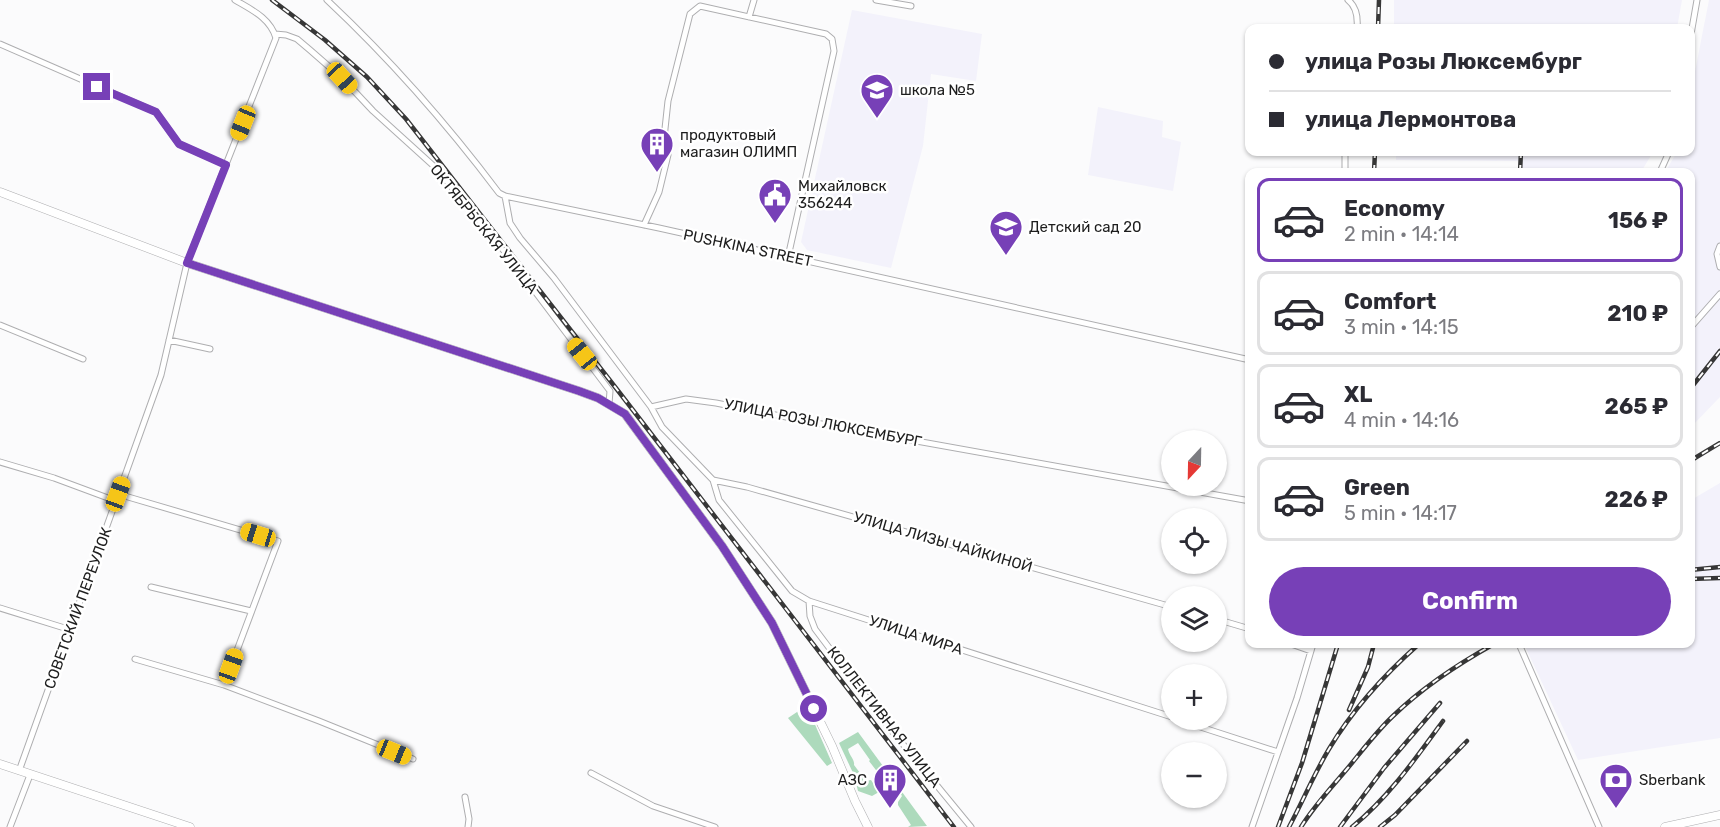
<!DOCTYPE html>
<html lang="en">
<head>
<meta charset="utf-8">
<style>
  :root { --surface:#fff; --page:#f2f2f3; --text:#2b2b33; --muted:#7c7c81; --line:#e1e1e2; --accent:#7740b7 }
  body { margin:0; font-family:Rubik,sans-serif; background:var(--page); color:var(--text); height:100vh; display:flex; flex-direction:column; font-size:22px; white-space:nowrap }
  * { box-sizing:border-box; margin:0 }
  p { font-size:20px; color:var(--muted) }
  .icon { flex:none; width:33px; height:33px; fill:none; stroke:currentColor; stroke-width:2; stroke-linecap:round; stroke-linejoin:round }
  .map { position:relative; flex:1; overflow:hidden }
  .drawer { position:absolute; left:1245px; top:168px; width:450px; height:480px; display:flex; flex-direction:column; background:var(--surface); border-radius:12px; box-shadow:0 2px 4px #0004 }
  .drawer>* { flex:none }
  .hud { position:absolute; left:1245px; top:24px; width:450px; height:132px; border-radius:12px; box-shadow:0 2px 4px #0004; display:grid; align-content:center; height:132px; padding:0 24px; background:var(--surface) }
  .needle { width:39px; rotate:202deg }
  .tools { position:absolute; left:1161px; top:430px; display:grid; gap:12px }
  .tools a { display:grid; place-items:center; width:66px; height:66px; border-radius:50%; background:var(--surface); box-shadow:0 2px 4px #0004; font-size:30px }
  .end { position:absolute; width:27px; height:27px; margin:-14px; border:8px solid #7740b7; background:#fff; box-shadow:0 0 0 3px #fff }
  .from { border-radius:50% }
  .car { position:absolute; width:18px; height:36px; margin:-18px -9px; border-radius:8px; box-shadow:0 0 4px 2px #0007; background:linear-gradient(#f5c518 24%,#345 0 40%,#f5c518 0 76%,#345 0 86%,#f5c518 0) }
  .hud b { display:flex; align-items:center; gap:21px; height:57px; font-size:22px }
  .hud b+b { border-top:2px solid var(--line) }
  .hud i { width:15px; height:15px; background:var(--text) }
  ul { padding:10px 0 0; list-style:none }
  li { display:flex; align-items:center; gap:18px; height:84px; margin:0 12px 9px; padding:0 12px; border:3px solid var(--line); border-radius:12px }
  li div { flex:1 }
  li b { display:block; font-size:22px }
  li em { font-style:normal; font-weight:700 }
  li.selected { border-color:var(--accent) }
  li>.icon { width:54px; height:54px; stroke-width:1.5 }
  .primary-button { display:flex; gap:12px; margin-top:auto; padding:12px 24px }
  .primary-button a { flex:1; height:69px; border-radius:36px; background:var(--accent); color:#fff; font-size:24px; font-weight:700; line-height:69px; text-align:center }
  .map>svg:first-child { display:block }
  .built { fill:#f3f2fb }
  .green { fill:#addabc }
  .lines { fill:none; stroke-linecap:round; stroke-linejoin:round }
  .street-casing { stroke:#aeaeb0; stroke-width:7 }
  .secondary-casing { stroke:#aeaeb0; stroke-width:9 }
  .street { stroke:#fff; stroke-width:5 }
  .secondary { stroke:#fff; stroke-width:8 }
  .rail-casing { stroke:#373737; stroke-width:4.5 }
  .rail { stroke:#fff; stroke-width:2; stroke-dasharray:7; stroke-linecap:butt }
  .route { stroke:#7740b7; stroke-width:8 }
  .labels { text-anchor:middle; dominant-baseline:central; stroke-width:5; stroke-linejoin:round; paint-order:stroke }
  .poi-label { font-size:15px; fill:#1e1e1e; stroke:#fff; text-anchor:start }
  .street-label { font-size:15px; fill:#1e1e1e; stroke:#fff }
</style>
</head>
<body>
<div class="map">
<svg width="1720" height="827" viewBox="0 0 1720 827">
  <rect width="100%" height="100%" fill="#fbfbfc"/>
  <path class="built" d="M1394 0H1682L1677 28H1394Z
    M1709 0H1720V397L1691 427 1690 172H1665L1677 152H1690L1691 92Z
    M852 10 982 34 976 81 931 74 923 146 891 268 807 250 801 242Z
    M1098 107 1163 121 1162 137 1181 142 1173 191 1088 175Z
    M1396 152H1653L1641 172H1521L1522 161 1396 160Z
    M1720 483V738L1578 760 1524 644H1690L1691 500Z"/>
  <path class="green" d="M803 708 809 711 832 763 827 766 788 718Z
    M858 732 927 826 908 827 911 825 898 805V802L902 796 893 783 887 786 882 785 876 777 879 774 869 761 870 760 858 743 848 749C849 755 855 760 854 765L866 781 871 780 879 792 872 796 858 791 854 775 839 743Z"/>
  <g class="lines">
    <defs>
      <path id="street" d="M327 0C390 59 447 124 499 193L505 196 659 228 1250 360
        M876 0 911 6
        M1348 0C1357 7 1358 17 1357 28
        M749 17 754 0
        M275 34 286 35 297 39 310 50 342 78 373 111 437 169 509 257 610 391 609 404
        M1690 40 1697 0
        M0 44 156 112 179 144 226 165
        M1345 172V152
        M1660 172 1669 152
        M505 196 510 223 520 238 554 278 651 407 686 399 716 403 816 423 1250 501
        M644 225 659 192 668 155 664 138 668 101 690 14 700 6 826 34 832 39 834 51 788 257
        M1720 246 1717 254 1720 267
        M0 325 83 359
        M1690 328 1720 294
        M169 340 210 349
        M651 407 662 427 713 480 719 500 792 591 809 601 1172 717
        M0 462 54 478 116 501
        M713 480 747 487 1172 607
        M118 494 278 541 224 685
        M151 587 251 611
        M809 601 810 616 815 629 888 726 971 827
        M0 608 71 630
        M1216 619 1250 629
        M1291 644 1311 651
        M1519 644 1599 827
        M135 659 224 685 319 721 413 759
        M1179 720 1278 752
        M19 771 161 375 187 263 276 38C270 18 252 10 235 0
        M591 773 653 806 715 827
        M465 797 469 819 468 827
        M10 827 30 775
        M1252 827 1297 698 1313 644"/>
      <path id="secondary" d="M0 192 187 263 579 391 598 398 625 414 722 546 772 623 832 746 855 801 868 827
        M0 764 190 827
        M1665 827 1720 815"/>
    </defs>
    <use href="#street" class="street-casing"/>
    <use href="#secondary" class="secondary-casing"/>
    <use href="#street" class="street"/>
    <use href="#secondary" class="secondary"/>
    <defs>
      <path id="rail" d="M272 0 325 40 367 77 406 119 619 392 954 827
        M1378 28 1379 0
        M1374 172 1375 152
        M1520 172 1521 152
        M1690 389 1720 351
        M1690 461 1720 443
        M1690 570 1720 567
        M1690 579 1720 578
        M1349 710 1368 667 1374 644
        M1278 827 1302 763 1338 644
        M1289 827C1303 801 1314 774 1329 749 1353 709 1385 674 1419 644
        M1301 827C1314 806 1331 788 1347 769 1362 751 1376 732 1393 716 1423 687 1458 664 1494 644
        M1340 827 1384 768 1440 703
        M1352 827C1388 798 1416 758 1443 721
        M1380 827 1395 815 1467 741"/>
    </defs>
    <use href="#rail" class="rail-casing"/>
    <use href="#rail" class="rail"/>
  </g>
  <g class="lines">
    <path class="route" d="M97 87 156 112 179 144 226 165 187 263 579 391 598 398 625 414 722 546 772 623 814 709"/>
  </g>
  <defs>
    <symbol id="school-pin" viewBox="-11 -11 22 30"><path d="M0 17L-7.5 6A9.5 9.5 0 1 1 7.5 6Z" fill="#7740b7" stroke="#fff"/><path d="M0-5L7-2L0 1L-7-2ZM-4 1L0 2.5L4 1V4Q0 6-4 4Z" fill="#fff"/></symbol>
    <symbol id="building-pin" viewBox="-11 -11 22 30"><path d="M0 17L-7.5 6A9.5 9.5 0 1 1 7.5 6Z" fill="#7740b7" stroke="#fff"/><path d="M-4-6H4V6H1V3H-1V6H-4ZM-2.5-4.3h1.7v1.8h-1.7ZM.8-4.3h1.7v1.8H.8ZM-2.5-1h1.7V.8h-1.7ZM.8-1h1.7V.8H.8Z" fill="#fff"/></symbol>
    <symbol id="civic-pin" viewBox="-11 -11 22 30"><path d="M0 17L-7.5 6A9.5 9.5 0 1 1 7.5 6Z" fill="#7740b7" stroke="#fff"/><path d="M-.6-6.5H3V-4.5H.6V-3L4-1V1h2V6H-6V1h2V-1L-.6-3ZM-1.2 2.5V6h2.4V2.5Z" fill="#fff"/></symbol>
    <symbol id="bank-pin" viewBox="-11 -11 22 30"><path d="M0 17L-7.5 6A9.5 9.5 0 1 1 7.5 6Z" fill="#7740b7" stroke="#fff"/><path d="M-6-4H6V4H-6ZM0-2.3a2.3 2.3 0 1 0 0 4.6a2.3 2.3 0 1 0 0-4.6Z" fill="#fff"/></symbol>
  </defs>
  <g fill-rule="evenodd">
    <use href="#school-pin" x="858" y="71" width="38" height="52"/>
    <use href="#building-pin" x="638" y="125" width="38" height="52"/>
    <use href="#civic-pin" x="756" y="176" width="38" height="52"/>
    <use href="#school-pin" x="987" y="208" width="38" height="52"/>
    <use href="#building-pin" x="871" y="761" width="38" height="52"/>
    <use href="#bank-pin" x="1597" y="761" width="38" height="52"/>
  </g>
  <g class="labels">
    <g class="poi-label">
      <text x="900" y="90">школа №5</text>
      <text x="680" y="135">продуктовый<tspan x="680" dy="17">магазин ОЛИМП</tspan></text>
      <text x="798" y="186">Михайловск<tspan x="798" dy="17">356244</tspan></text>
      <text x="1029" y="227">Детский сад 20</text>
      <text x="867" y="780" text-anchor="end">АЗС</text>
      <text x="1639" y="780">Sberbank</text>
    </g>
    <g class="street-label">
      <text transform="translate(484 229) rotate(51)">ОКТЯБРЬСКАЯ УЛИЦА</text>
      <text transform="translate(748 248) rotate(12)">PUSHKINA STREET</text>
      <text transform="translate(823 423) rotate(11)">УЛИЦА РОЗЫ ЛЮКСЕМБУРГ</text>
      <text transform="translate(943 542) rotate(16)">УЛИЦА ЛИЗЫ ЧАЙКИНОЙ</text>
      <text transform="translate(78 608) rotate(-70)">СОВЕТСКИЙ ПЕРЕУЛОК</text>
      <text transform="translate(916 635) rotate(18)">УЛИЦА МИРА</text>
      <text transform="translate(884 717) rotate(52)">КОЛЛЕКТИВНАЯ УЛИЦА</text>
    </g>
  </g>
</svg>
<div class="tools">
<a><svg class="needle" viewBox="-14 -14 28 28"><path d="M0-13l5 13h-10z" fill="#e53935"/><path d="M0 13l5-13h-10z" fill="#7c7c81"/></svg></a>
<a><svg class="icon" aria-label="locate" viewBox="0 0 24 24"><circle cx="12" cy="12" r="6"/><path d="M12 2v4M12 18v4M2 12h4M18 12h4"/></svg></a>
<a><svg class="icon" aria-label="layers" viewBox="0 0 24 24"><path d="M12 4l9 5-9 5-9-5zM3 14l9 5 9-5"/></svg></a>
<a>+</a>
<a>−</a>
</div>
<i class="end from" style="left:814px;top:709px"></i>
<i class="end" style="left:97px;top:87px"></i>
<i class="car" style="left:342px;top:78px;rotate:137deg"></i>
<i class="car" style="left:243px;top:123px;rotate:202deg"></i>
<i class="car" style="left:582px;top:354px;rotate:321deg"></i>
<i class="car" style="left:118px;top:494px;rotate:20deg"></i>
<i class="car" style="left:258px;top:535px;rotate:287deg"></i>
<i class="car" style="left:231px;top:666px;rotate:20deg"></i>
<i class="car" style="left:394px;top:752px;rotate:112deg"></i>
<div class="hud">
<b><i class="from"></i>улица Розы Люксембург</b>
<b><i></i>улица Лермонтова</b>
</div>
<section class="drawer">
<ul>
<li class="selected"><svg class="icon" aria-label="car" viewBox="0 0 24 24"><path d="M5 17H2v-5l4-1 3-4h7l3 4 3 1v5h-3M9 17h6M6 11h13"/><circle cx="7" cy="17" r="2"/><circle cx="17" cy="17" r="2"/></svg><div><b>Economy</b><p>2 min · 14:14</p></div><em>156 ₽</em></li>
<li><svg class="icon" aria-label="car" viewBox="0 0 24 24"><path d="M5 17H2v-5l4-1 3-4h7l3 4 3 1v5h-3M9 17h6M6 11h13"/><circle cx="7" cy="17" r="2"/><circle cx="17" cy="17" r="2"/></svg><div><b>Comfort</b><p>3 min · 14:15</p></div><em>210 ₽</em></li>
<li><svg class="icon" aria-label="car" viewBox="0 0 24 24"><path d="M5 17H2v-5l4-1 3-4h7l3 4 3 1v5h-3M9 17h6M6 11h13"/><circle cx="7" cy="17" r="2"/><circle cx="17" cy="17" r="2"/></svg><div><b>XL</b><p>4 min · 14:16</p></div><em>265 ₽</em></li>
<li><svg class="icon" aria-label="car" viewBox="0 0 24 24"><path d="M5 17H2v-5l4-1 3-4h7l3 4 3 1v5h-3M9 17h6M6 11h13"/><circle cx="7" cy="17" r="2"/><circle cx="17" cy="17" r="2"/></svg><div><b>Green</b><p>5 min · 14:17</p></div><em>226 ₽</em></li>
</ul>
<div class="primary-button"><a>Confirm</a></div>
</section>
</div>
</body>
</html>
